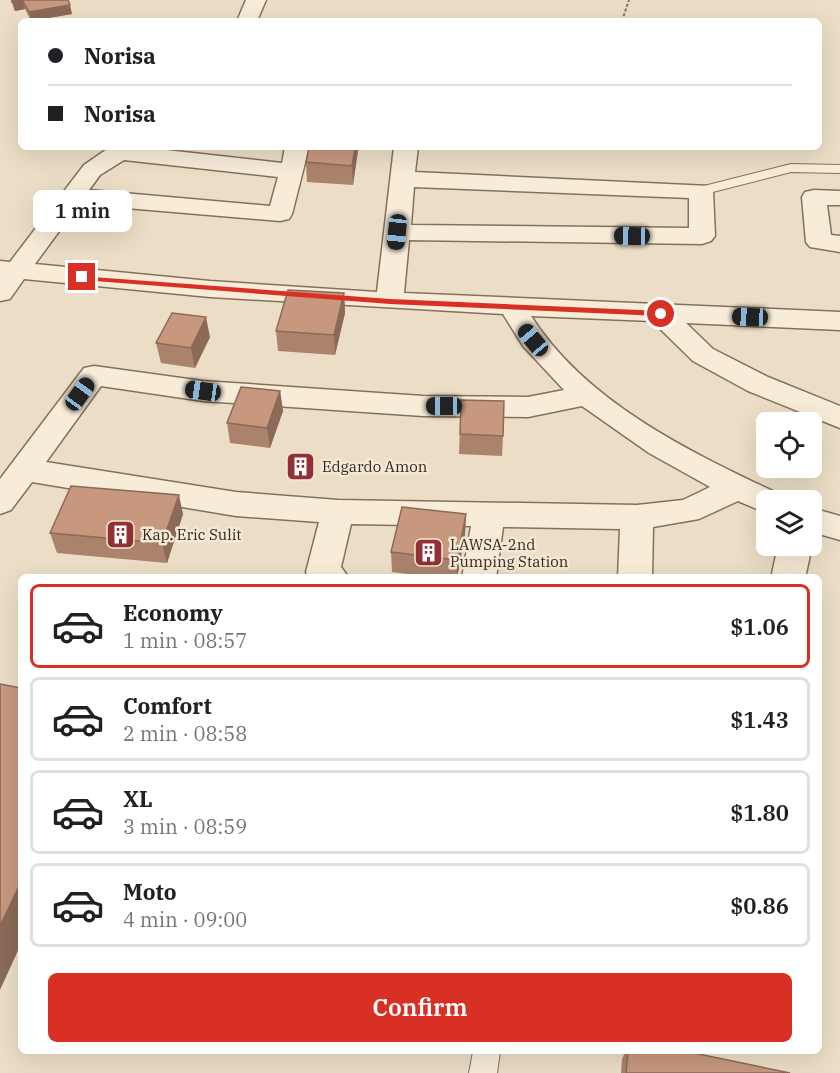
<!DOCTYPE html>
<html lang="en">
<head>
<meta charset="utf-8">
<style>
  :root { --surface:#fff; --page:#f2f2f2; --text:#202124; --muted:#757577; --line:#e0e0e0; --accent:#d93025 }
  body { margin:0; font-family:"IBM Plex Serif",serif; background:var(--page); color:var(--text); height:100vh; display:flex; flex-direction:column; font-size:22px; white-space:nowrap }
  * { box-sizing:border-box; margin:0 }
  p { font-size:20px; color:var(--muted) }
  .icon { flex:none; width:33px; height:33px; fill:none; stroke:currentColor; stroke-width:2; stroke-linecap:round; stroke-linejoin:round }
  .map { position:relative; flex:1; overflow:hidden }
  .details { position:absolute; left:18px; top:574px; width:804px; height:480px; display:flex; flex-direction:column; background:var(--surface); border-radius:9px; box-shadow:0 6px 24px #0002 }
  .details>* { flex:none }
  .guide { position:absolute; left:18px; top:18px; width:804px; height:132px; border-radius:9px; box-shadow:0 6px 24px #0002; display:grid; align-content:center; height:132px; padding:0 30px; background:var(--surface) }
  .controls { position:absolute; left:756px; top:412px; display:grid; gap:12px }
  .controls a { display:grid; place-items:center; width:66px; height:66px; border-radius:9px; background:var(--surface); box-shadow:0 6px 24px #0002; font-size:30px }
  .end { position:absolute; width:27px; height:27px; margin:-14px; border:8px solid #d93025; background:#fff; box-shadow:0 0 0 3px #fff }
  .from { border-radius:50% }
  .bubble { position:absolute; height:42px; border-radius:9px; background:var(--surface); box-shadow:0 6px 24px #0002; font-size:20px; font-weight:600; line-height:42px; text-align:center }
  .car { position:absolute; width:18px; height:36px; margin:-18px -9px; border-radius:8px; box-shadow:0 0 4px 2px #0007; background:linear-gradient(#222 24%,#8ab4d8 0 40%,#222 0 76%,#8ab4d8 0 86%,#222 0) }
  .guide b { display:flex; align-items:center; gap:21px; height:57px; font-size:22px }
  .guide b+b { border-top:2px solid var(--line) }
  .guide i { width:15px; height:15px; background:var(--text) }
  ul { padding:10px 0 0; list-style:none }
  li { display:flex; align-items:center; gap:18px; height:84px; margin:0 12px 9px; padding:0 18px; border:3px solid var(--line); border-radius:9px }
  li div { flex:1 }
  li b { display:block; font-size:22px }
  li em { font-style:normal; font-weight:600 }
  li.active { border-color:var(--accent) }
  li>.icon { width:54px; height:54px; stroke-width:1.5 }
  .primary-button { display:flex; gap:12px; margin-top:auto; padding:12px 30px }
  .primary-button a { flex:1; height:69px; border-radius:9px; background:var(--accent); color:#fff; font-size:24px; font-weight:600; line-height:69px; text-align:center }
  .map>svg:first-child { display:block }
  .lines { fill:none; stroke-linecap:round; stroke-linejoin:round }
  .lane-casing { stroke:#86705c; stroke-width:2 }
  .street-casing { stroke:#86705c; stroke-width:3 }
  .path { stroke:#86705c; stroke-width:2; stroke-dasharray:3 2; stroke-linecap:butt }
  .lane { fill:#f7ecd8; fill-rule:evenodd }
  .street { fill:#f7ecd8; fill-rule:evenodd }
  .wall { fill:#ab836c }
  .shaded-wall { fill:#8b6a58 }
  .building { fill:#c7987e; stroke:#8b6a58; stroke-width:1.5 }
  .route { fill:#d93025 }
  .labels { text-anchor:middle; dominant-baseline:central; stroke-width:5; stroke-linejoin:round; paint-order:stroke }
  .poi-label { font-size:15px; fill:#37291f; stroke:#f3e9d5; text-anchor:start }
</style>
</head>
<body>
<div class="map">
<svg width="840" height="1073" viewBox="0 0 840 1073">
  <rect width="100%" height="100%" fill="#ecdec6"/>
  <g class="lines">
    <defs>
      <path id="lane" d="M791 164 840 165V173L791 172 701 195 694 191 696 188Z
        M473 1052H500L497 1073H469Z"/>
      <path id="street" d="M246 0H266L257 21H237Z
        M110 147H139L282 163 285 147H309L292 214 289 219 280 221 79 204 35 264 210 281 377 292 394 147H418L415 172 710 186 713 191 715 236 711 241 702 244 409 240 404 293 840 312V330L686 323 713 349 768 377 840 406V428L748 391 693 361 652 321 531 316C586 402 688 451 777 493L782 501H766V513L738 501 699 519 653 527 652 578H618L620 529 503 527 496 578H462L471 526 351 524 341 567 349 578H309L306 572 319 522 236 516 32 482 11 510 0 514V479L84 368 94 366 203 381 423 396 528 397 564 390 523 346 503 314 210 297 24 279 10 299 0 301V261L10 262 84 165ZM124 160 278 177 270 206 89 190 100 175ZM414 187 689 198V228L411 225ZM101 386 203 401 423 416 528 417 582 406 649 453 710 487 683 500 637 505 338 500 236 492 46 462Z
        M814 190 840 191V205H827L831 235 840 236V252L810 247 806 242 802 197 805 192Z
        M812 508 840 516V540L812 532Z
        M778 546H812L805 578H771Z"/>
    </defs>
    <use href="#lane" class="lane-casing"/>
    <use href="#street" class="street-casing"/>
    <path class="path" d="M622 21 629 0"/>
    <use href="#lane" class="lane"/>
    <use href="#street" class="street"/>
  </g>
  <path class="wall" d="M11 0H68L72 14 31 21 25 9 15 11Z
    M358 150 353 185 307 182 306 162Z
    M344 293 345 313 335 355 278 351 276 331Z
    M210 337 195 368 161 363 156 343Z
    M280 391 283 411 270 448 230 443 227 423Z
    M461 400 503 436 502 456 459 454Z
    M183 514 167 563 57 553 50 533Z
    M466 514 465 534 457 578H439L392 572 391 552Z
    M625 1052H689L790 1073H621L622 1059Z"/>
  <path class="shaded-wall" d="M22 0 25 9 15 11 12 2Z
    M70 5 72 14 31 21 29 12Z
    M355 147H358V150L353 185 352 166Z
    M344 293 345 313 335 355 334 335Z
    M206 317 210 337 195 368 191 348Z
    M280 391 283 411 270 448 267 428Z
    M179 495 183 514 167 563 162 543Z
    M466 514 465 534 457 578V560Z
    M21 882V944L0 990V926Z"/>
  <path class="building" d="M12 0H68L70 5 29 12 22 0 12 2Z
    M309 147H355L352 166 306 162Z
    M288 290 344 293 334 335 276 331Z
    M172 313 206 317 191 348 156 343Z
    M241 387 280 391 267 428 227 423Z
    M461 400 504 401 503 436 460 434Z
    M71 486 179 495 162 543 50 533Z
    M402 507 466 514 457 560 391 552Z
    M0 684 21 688V882L0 926Z
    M628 1052H689L790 1073H626Z"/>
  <path class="route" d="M79 276 390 299 661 311 665 314 661 316 390 304 82 280 79 279Z"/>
  <defs>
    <symbol id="building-square" viewBox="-11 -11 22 22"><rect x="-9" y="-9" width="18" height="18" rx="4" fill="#913036" stroke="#f3e9d5"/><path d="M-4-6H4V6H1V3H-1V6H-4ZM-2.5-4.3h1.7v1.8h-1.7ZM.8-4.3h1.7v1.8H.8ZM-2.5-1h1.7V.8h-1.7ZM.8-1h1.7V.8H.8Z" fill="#fff"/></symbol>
  </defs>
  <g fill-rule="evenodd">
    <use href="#building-square" x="284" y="450" width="33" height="33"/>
    <use href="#building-square" x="104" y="518" width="33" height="33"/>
    <use href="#building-square" x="412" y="536" width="33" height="33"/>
  </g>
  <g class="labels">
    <g class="poi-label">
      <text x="322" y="466">Edgardo Amon</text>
      <text x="142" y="534">Kap. Eric Sulit</text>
      <text x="450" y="544">LAWSA-2nd<tspan x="450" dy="17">Pumping Station</tspan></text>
    </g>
  </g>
</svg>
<div class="controls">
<a><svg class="icon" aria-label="locate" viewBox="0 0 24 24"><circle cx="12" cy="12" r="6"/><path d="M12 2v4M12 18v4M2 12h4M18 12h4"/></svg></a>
<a><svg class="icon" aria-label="layers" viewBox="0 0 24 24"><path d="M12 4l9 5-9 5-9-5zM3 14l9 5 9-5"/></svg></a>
</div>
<i class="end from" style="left:661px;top:314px"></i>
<i class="end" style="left:82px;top:277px"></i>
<div class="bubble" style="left:33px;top:190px;width:99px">1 min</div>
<i class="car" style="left:397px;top:232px;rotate:186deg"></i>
<i class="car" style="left:632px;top:236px;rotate:271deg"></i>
<i class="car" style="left:750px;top:317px;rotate:272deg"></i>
<i class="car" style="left:533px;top:340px;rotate:320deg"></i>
<i class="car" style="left:203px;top:391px;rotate:278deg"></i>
<i class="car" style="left:80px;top:394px;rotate:36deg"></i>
<i class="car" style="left:444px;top:406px;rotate:270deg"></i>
<div class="guide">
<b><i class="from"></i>Norisa</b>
<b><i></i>Norisa</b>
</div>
<section class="details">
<ul>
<li class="active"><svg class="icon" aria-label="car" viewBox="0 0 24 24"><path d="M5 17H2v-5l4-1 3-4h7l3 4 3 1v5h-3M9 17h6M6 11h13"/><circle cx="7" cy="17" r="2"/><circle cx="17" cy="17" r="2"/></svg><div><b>Economy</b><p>1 min · 08:57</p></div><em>$1.06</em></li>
<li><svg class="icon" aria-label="car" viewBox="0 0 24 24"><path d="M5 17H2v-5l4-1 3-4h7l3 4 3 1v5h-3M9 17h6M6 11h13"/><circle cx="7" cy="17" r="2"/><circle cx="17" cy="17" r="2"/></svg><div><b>Comfort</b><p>2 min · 08:58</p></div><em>$1.43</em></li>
<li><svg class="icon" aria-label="car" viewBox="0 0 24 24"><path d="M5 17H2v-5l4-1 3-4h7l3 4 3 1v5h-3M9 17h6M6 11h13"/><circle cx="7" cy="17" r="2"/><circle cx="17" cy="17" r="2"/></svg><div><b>XL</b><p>3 min · 08:59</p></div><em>$1.80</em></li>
<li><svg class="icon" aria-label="car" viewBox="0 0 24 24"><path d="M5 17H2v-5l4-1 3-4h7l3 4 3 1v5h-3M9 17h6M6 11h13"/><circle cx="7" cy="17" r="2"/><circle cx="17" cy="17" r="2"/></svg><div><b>Moto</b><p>4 min · 09:00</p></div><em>$0.86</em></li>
</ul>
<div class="primary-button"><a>Confirm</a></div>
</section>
</div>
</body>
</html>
